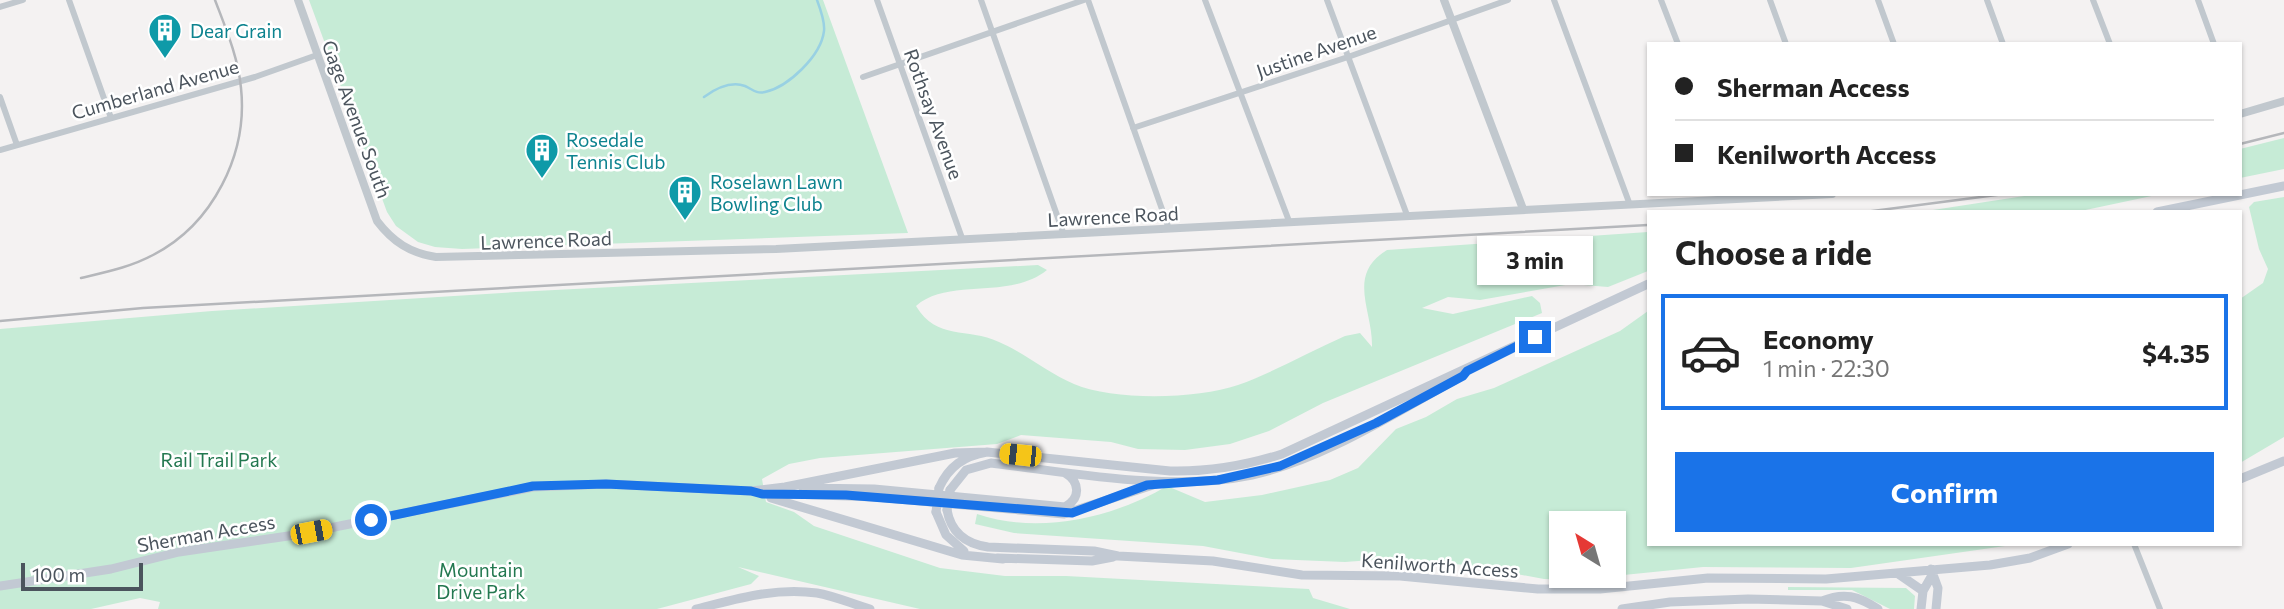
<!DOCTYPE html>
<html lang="en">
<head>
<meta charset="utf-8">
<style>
  :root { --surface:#fff; --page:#f6f6f6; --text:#222; --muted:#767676; --line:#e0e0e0; --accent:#1a73e8 }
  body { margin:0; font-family:Commissioner,sans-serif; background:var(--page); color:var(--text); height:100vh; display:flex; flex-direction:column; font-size:26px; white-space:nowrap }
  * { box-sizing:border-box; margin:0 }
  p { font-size:23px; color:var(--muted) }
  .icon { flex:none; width:38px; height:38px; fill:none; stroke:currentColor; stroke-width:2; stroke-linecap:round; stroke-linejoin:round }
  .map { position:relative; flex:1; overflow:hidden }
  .drawer { position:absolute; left:1647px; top:210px; width:595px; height:336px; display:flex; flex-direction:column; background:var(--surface); border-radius:0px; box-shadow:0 2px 5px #0004 }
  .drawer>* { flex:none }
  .banner { position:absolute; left:1647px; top:42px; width:595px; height:154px; border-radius:0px; box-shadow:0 2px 5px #0004; display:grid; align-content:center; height:154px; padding:0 28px; background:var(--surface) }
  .needle { width:46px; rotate:323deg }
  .tools { position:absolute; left:1549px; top:511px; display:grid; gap:14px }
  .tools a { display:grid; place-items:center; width:77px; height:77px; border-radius:0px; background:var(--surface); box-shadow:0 2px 5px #0004; font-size:35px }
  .scale { position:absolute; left:21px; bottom:18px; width:122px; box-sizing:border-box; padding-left:7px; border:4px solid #4b545d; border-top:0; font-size:19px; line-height:24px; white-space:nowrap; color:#4b545d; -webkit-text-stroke:5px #fff; paint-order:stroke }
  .end { position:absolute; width:32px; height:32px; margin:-16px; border:9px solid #1a73e8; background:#fff; box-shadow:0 0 0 4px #fff }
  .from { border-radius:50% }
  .bubble { position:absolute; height:49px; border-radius:0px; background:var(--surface); box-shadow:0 2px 5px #0004; font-size:23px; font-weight:700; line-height:49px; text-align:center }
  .car { position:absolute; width:21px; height:42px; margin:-21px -10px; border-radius:9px; box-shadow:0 0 5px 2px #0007; background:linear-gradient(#f5c518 24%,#345 0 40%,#f5c518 0 76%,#345 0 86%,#f5c518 0) }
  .banner b { display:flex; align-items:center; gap:24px; height:66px; font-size:26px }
  .banner b+b { border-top:2px solid var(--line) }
  .banner i { width:18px; height:18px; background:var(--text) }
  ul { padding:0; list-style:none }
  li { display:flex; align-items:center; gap:21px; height:116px; margin:0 14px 10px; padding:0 14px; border:4px solid var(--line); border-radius:0px }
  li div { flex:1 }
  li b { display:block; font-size:26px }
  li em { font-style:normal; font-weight:700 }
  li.selected { border-color:var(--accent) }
  li>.icon { width:63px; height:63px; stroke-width:1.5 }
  h2 { padding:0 28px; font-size:32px; line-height:84px }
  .cta { display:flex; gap:14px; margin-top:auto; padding:14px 28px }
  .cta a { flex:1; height:80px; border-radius:0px; background:var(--accent); color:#fff; font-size:28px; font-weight:700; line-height:80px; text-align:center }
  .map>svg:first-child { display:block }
  .green { fill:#c6ebd6; fill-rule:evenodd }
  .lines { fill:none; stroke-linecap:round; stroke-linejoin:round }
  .stream { stroke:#99d1e3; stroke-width:2.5 }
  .minor { stroke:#c1c8ce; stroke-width:6 }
  .tertiary { stroke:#c1c8ce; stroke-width:8 }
  .secondary { stroke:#c2c9d3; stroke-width:9 }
  .rail { stroke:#b5b7bb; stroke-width:2.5 }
  .secondary-bridge { stroke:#c2c9d3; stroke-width:9 }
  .route { stroke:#1a73e8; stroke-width:9 }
  .labels { text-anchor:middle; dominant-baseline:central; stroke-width:5; stroke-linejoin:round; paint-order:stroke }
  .culture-label { font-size:19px; fill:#0d838f; stroke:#fff; text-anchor:start }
  .street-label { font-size:19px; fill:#4b545d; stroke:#fff }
  .park-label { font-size:19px; fill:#237850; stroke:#fff }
</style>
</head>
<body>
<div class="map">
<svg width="2284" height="609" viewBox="0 0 2284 609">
  <rect width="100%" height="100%" fill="#f4f2f2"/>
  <path class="green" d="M309 0H823L908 233 462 249 435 247 418 242 396 226 387 212Z
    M2284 138V169L2240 178V149Z
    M2038 194H2161L2076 212H1920Z
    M2284 197V437L2240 463V299L2263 283 2268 269 2259 249 2249 207 2254 202Z
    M1648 232V271L1608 287 1571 284 1480 300 1448 297 1422 308 1453 314 1532 296 1540 303 1542 313 1323 403 1269 431 1230 444 1185 450 1138 449 1111 442 1021 435 997 444 820 458 789 464 762 479 766 502 794 512 814 526 940 568 1005 576H1066L1309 589 1313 598 1350 609H920L738 567 759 576 751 584 657 609H158L160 602 140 598 91 609H0V329L212 311 516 292 1038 265 1047 270C1008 301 949 277 916 306 937 341 967 327 999 342 1025 353 1048 373 1074 384 1114 401 1197 399 1238 385 1274 372 1309 352 1345 336L1360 333 1372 347C1373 310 1346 275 1387 250Z
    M1648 311V544H2019L1851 568 1703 567 1574 580 1544 579 1467 565 1385 559 1345 562 1272 559 1203 546 1014 533 975 524 977 514C1038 535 1113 518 1167 486L1205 502 1262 495 1330 480 1358 468 1396 429 1426 417 1457 399 1494 388 1620 331ZM1561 523H1614V576H1561Z
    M1788 587 1906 588 1915 596 1914 609H1890L1852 590H1788Z"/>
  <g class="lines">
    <path class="stream" d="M704 97C715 89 731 81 745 86 752 89 756 94 765 92 788 87 821 56 824 31 825 23 820 8 817 0"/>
    <path class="minor" d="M69 0 111 118
      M877 0 962 238
      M981 0 1064 235
      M1088 0 1169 229
      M1205 0 1289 221
      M1327 0 1407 215
      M1554 0 1630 205
      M1661 0 1678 44
      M1770 0 1786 44
      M1878 0 1894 44
      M1987 0 2003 44
      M2093 0 2110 44
      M2198 0 2214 44
      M0 7 23 0
      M863 77 1084 0
      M0 97 17 145
      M1133 128 1348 57 1508 0
      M0 150 255 77 317 55
      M2134 544 2160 609"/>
    <path class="tertiary" d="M298 0 377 221C393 242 410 253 436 257L776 249 1832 194
      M1444 0 1523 209
      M2240 114 2284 101"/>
    <path class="secondary" d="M2157 212 2284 186
      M2240 479 2284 461
      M803 488 874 489 1065 507C1081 498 1080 482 1065 473
      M939 488C949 466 964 456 987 452L1170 471C1210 472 1244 466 1282 454L1648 284
      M950 490 966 470 991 463C1074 473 1170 492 1252 475 1324 459 1391 415 1455 380
      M760 493 876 497 1064 514 1156 484
      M771 498 962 555 1003 559
      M947 510C951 533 967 544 988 547L1094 551 1118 556 1213 561 1302 575 1400 576 1538 589H1600L1708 578 1826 579 1990 565 2030 558 2068 544
      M936 512 946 535 964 551
      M998 558 1092 561 1113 557
      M1931 569 1938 588 1936 609
      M1897 573 1923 591
      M0 586 111 569 179 552 295 535 533 487 606 484 751 491 785 487 955 453 987 452
      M1822 601C1844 592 1858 596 1878 609
      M696 609C736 599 775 587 817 593 835 596 852 604 870 609
      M1622 609 1670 602 1748 599 1822 601 1847 609
      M1921 609 1923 591 1931 577"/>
    <path class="rail" d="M2240 144 2284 133
      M1865 212 2004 194
      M81 278C106 272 131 267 153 255 213 224 248 154 241 88 238 57 226 29 215 0
      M0 321 143 308 1648 225"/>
    <path class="secondary-bridge" d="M947 510 950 490
      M936 512 939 488"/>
  </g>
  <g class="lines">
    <path class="route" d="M371 520 533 486 606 484 751 491 762 494 846 495 1072 513 1147 485 1218 480 1280 466 1376 423 1463 376 1467 371 1535 337"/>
  </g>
  <defs>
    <symbol id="building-pin" viewBox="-11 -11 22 30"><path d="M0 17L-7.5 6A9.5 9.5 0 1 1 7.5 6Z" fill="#0f9aa8" stroke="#fff"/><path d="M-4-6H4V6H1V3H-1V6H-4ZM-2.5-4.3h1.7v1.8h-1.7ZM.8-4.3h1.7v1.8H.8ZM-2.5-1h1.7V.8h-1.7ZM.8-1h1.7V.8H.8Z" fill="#fff"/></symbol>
  </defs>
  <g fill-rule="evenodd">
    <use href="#building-pin" x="146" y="11" width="38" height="52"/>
    <use href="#building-pin" x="523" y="131" width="38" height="52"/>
    <use href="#building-pin" x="666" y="173" width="38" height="52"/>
  </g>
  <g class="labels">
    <g class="culture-label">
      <text x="190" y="30">Dear Grain</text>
      <text x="566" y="139">Rosedale<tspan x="566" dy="22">Tennis Club</tspan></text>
      <text x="710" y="181">Roselawn Lawn<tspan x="710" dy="22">Bowling Club</tspan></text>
    </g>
    <g class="street-label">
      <text transform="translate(1316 51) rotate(-19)">Justine Avenue</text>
      <text transform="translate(155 89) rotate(-16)">Cumberland Avenue</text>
      <text transform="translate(934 114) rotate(70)">Rothsay Avenue</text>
      <text transform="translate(357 119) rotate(70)">Gage Avenue South</text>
      <text transform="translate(1113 216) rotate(-3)">Lawrence Road</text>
      <text transform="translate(546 240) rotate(-2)">Lawrence Road</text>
      <text transform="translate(206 533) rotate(-10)">Sherman Access</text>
      <text transform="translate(1440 565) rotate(4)">Kenilworth Access</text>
    </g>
    <g class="park-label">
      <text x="219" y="459">Rail Trail Park</text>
      <text x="481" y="569">Mountain<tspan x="481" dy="22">Drive Park</tspan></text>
    </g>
  </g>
</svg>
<div class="tools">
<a><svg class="needle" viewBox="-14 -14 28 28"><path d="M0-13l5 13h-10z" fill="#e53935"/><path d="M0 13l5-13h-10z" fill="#767676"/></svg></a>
</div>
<div class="scale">100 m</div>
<i class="end from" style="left:371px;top:520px"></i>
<i class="end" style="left:1535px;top:337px"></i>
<div class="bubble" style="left:1477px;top:236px;width:116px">3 min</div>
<i class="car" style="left:1020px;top:455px;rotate:276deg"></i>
<i class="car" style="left:311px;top:532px;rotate:79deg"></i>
<div class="banner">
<b><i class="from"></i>Sherman Access</b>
<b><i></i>Kenilworth Access</b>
</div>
<section class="drawer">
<h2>Choose a ride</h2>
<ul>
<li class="selected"><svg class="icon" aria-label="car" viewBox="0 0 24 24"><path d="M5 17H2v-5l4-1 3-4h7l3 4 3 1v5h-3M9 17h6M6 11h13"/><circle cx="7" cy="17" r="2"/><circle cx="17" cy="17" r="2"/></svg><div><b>Economy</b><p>1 min · 22:30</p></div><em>$4.35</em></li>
</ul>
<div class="cta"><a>Confirm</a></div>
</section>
</div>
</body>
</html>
